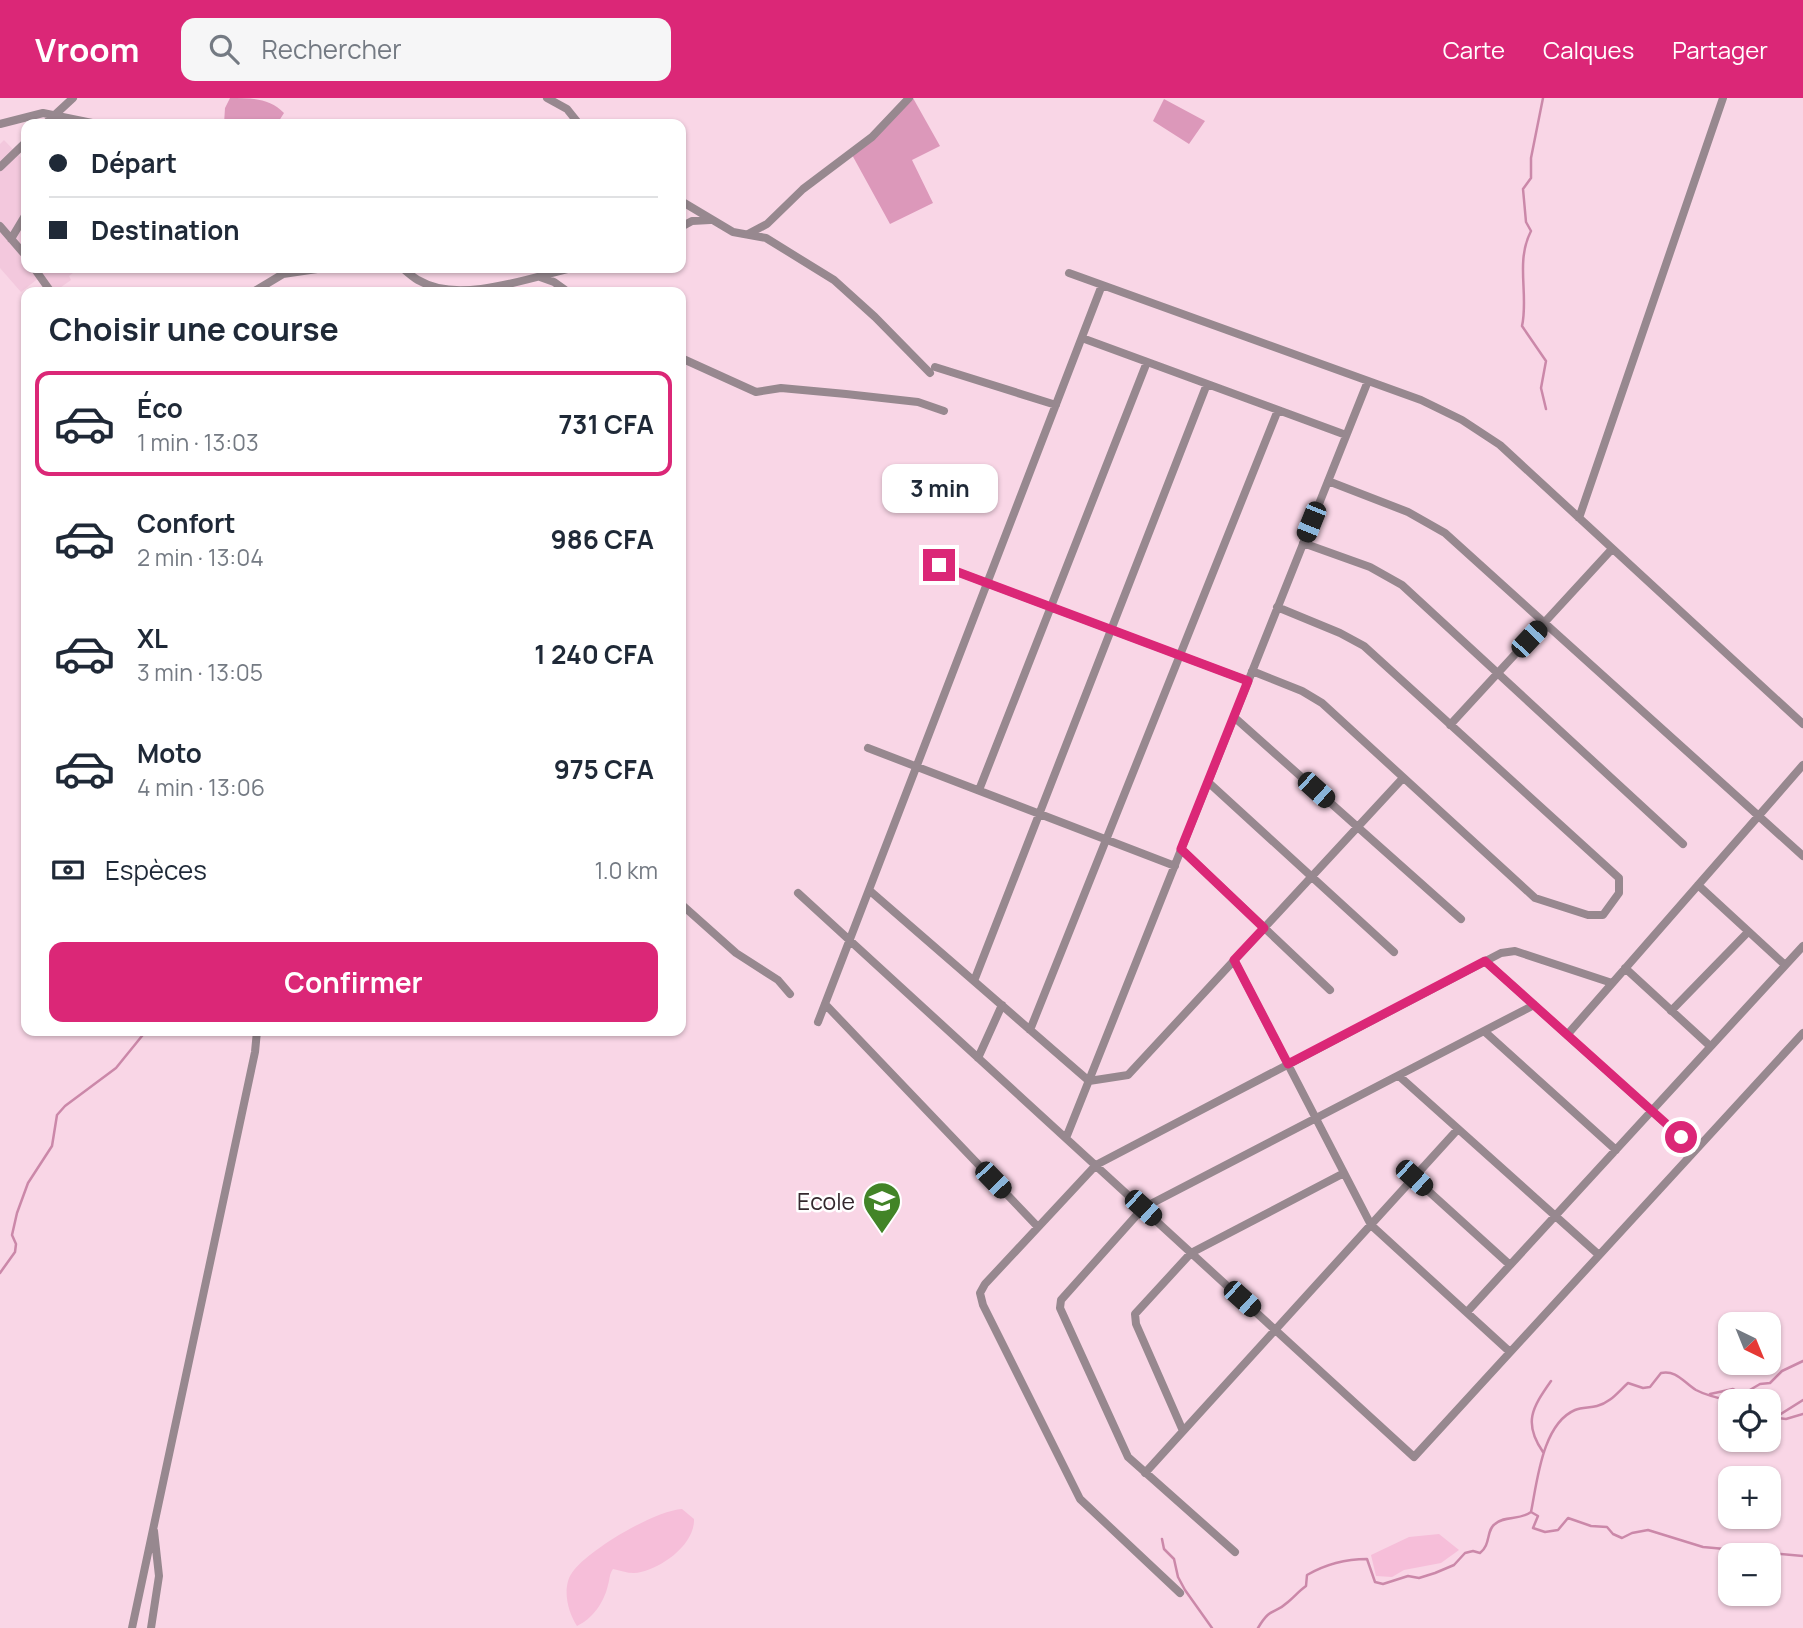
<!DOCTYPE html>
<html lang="fr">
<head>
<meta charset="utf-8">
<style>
  :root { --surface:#fff; --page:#f6f6f7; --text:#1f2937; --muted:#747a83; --line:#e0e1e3; --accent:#db2777 }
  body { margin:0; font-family:Manrope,sans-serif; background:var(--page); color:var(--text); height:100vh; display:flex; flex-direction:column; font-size:26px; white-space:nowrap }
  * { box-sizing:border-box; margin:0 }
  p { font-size:23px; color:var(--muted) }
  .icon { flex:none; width:38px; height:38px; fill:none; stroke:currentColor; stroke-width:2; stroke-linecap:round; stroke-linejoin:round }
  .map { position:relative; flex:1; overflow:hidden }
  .side { position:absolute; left:21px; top:189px; width:665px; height:749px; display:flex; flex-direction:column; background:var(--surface); border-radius:14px; box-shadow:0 2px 5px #0004 }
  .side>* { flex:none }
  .hud { position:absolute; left:21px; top:21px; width:665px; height:154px; border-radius:14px; box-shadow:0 2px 5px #0004; display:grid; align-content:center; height:154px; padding:0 28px; background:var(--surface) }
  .needle { width:46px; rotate:137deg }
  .tools { position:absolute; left:1718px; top:1214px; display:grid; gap:14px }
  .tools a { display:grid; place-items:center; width:63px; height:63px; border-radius:14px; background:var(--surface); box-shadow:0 2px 5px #0004; font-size:35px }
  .end { position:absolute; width:32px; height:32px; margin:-16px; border:9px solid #db2777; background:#fff; box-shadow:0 0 0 4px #fff }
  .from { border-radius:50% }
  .bubble { position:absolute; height:49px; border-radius:14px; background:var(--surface); box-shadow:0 2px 5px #0004; font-size:23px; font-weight:700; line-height:49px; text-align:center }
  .car { position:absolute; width:21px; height:42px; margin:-21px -10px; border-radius:9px; box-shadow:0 0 5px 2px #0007; background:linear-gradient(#222 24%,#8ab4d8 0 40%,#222 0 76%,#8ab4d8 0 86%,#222 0) }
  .hud b { display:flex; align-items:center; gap:24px; height:66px; font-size:26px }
  .hud b+b { border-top:2px solid var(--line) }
  .hud i { width:18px; height:18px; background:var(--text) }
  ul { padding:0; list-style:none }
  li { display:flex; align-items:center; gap:21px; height:105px; margin:0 14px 10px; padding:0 14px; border:4px solid transparent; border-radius:14px }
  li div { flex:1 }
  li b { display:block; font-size:26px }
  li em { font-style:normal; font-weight:700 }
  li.active { border-color:var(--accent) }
  li>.icon { width:63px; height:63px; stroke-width:1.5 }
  h2 { padding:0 28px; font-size:32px; line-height:84px }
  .pay { display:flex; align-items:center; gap:18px; height:77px; padding:0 28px; font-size:26px }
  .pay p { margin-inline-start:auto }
  .cta { display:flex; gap:14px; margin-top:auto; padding:14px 28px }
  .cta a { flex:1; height:80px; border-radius:14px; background:var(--accent); color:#fff; font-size:28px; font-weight:700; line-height:80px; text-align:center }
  header { display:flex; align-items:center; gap:42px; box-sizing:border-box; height:98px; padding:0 35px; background:var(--accent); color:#fff }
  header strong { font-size:33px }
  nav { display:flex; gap:38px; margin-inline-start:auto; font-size:24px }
  .search { width:490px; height:63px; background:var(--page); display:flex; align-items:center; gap:18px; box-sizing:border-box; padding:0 24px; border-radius:14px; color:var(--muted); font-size:26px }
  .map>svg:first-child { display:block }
  .built { fill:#f3c8dd }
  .green { fill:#f6bed9 }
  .forest { fill:#dc98ba }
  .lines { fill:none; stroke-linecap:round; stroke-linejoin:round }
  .stream { stroke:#cb88a9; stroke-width:2.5 }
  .minor { stroke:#97888f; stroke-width:8 }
  .route { stroke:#db2777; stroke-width:9 }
  .labels { text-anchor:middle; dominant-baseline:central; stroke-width:5; stroke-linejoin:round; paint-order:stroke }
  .poi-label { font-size:23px; fill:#35282e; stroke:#fff; text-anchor:end }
</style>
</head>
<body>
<header>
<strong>Vroom</strong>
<div class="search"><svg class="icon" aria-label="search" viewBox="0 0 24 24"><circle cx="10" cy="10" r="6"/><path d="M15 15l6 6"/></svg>Rechercher</div>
<nav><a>Carte</a><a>Calques</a><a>Partager</a></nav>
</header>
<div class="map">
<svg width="1803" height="1530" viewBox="0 0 1803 1530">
  <rect width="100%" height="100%" fill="#f9d6e6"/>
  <path class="built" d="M4 42 26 65V170H79L69 178 71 182 54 194 40 179 21 194 0 170V46Z"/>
  <path class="green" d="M682 1411 694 1421C695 1446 663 1469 641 1474 632 1477 622 1473 613 1471 609 1477 610 1480 608 1487 604 1505 592 1521 577 1528 567 1513 561 1487 574 1472 592 1450 654 1413 682 1411Z
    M1439 1436 1459 1452 1441 1465 1404 1472 1392 1479 1376 1478 1371 1457 1409 1439Z"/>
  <path class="forest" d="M230 0C251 0 270 0 284 15L277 26H224L225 10Z
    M909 0H913L940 48 912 62 933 105 890 126 851 55Z
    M1164 1 1205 23 1189 46 1153 23Z"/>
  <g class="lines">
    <path class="stream" d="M1543 0 1531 60V80L1523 91 1526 124 1531 133C1515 164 1529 197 1522 228L1546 263 1541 290 1546 311
      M0 1175 15 1154 16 1146 12 1137 17 1115 28 1085 52 1048 57 1017 65 1008 116 970 146 933
      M1710 1296 1733 1291 1743 1296 1760 1286 1770 1285 1782 1273 1803 1263
      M1769 1319 1786 1321 1803 1316
      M1776 1319 1803 1302
      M1543 1354C1523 1325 1532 1310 1551 1283
      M1531 1414 1538 1418 1533 1430 1545 1434 1558 1432 1568 1420 1591 1428 1607 1429 1613 1436 1622 1440 1632 1435 1648 1432 1703 1449 1803 1458
      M1162 1441 1164 1451 1174 1461 1178 1479 1185 1492 1212 1530
      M1258 1530C1271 1508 1274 1517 1288 1504 1295 1498 1299 1493 1306 1488L1307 1477C1326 1466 1345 1461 1367 1461L1375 1484 1383 1486 1408 1478 1419 1480 1435 1475 1454 1467 1465 1455 1473 1453 1480 1455C1491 1447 1486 1432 1495 1426 1505 1417 1519 1423 1531 1414 1537 1385 1542 1326 1575 1312 1582 1309 1590 1310 1597 1308 1610 1305 1618 1294 1628 1285L1643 1290 1650 1289 1661 1275C1677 1272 1683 1284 1696 1292 1707 1298 1722 1301 1735 1304"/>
    <path class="minor" d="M547 0 567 11 579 26
      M0 26 43 15 97 26
      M45 26 73 0
      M0 69 26 44
      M681 103 733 134 766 140 834 182 875 219 930 275
      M0 128 26 158
      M681 129 692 123 710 122
      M748 136 767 126 803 91 872 39 909 0
      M11 141 26 116
      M34 170 51 194
      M402 170C408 174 413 180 420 183 458 206 530 180 571 170
      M1069 175 1421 302 1462 322 1500 347 1803 626
      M540 179 554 184 568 194
      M253 194 283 176 324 170
      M1082 240 1346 337
      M681 260 756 294 781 290 846 296 918 304 944 313
      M935 269 1056 307
      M1328 383 1408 414 1445 435 1803 758
      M1579 420 1723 0
      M1303 445 1370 469 1402 487 1683 746
      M939 467 1248 583
      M1252 573 1302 593 1322 605 1535 800 1588 817H1603L1619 795V780L1364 548 1340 535 1277 509
      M1234 619 1461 821
      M1450 627 1612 451
      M868 650 1175 768
      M1208 684 1394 854
      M979 692 1147 264
      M1181 751 1330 892
      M1698 787 1785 867
      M869 792 1089 983 1128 977 1403 680
      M798 795 1414 1359 1803 935
      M681 806 736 855 778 882 790 896
      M1234 862 1371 1127 1510 1254
      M1485 863 1695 1052
      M1625 870 1710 948
      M974 883 1207 286
      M825 906 1038 1129
      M1671 913 1748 834
      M818 924 1102 187
      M1030 932 1278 312
      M1484 933 1616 1052
      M1567 937 1803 667
      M978 960 1002 907
      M1399 978 1599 1157
      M1066 1040 1368 283
      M1414 1080 1510 1167
      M1467 1214 1803 848
      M1183 1333 1136 1226 1135 1216 1191 1155 1344 1075
      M1145 1375 1458 1031
      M1235 1454 1128 1359 1060 1210 1061 1202 1143 1110 1534 907
      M1180 1495 1080 1401 983 1207 980 1195 985 1186 1096 1067 1501 855 1515 853 1612 885
      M132 1530 255 954 257 933
      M151 1530 159 1478 154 1433"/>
  </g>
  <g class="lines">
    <path class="route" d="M939 467 1248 583 1181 751 1264 830 1234 862 1288 966 1485 863 1681 1039"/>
  </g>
  <defs>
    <symbol id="school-pin" viewBox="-11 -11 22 30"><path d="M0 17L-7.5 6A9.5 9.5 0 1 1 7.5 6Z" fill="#428427" stroke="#fff"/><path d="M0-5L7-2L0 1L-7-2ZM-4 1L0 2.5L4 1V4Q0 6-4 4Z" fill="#fff"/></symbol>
  </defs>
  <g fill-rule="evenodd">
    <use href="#school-pin" x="860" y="1081" width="44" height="60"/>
  </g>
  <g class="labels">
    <g class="poi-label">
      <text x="855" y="1103">Ecole</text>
    </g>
  </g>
</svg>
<div class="tools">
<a><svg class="needle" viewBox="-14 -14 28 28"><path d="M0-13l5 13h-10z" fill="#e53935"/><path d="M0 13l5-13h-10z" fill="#747a83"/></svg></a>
<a><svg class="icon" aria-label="locate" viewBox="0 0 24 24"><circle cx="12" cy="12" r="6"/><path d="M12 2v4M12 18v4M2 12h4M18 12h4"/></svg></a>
<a>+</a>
<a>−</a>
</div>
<i class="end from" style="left:1681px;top:1039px"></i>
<i class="end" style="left:939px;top:467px"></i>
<div class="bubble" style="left:882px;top:366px;width:116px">3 min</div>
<i class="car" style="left:1311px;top:424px;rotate:202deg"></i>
<i class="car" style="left:1529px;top:541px;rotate:43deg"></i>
<i class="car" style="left:1316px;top:692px;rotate:132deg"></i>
<i class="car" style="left:1414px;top:1080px;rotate:132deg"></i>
<i class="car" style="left:993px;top:1082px;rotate:136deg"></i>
<i class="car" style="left:1143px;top:1110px;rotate:132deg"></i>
<i class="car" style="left:1242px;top:1201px;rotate:132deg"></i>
<div class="hud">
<b><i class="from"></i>Départ</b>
<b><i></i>Destination</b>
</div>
<section class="side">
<h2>Choisir une course</h2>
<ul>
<li class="active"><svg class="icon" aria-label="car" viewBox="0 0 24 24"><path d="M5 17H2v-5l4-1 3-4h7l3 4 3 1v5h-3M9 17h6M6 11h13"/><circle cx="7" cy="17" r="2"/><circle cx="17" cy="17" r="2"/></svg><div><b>Éco</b><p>1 min · 13:03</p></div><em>731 CFA</em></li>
<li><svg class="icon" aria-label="car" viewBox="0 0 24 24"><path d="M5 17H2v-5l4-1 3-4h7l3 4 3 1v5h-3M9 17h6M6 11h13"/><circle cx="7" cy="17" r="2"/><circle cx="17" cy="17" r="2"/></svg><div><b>Confort</b><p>2 min · 13:04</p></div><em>986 CFA</em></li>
<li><svg class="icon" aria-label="car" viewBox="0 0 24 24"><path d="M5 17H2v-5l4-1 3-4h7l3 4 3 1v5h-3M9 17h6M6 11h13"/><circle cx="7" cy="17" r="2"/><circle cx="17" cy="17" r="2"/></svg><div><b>XL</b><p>3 min · 13:05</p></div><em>1 240 CFA</em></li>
<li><svg class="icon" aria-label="car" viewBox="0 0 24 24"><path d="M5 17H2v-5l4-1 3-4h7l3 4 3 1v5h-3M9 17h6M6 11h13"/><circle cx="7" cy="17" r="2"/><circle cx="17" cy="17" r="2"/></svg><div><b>Moto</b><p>4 min · 13:06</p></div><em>975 CFA</em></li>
</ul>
<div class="pay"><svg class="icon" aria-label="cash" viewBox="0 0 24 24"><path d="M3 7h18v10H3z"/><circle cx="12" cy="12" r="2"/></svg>Espèces<p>1.0 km</p></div>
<div class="cta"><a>Confirmer</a></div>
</section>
</div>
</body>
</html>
